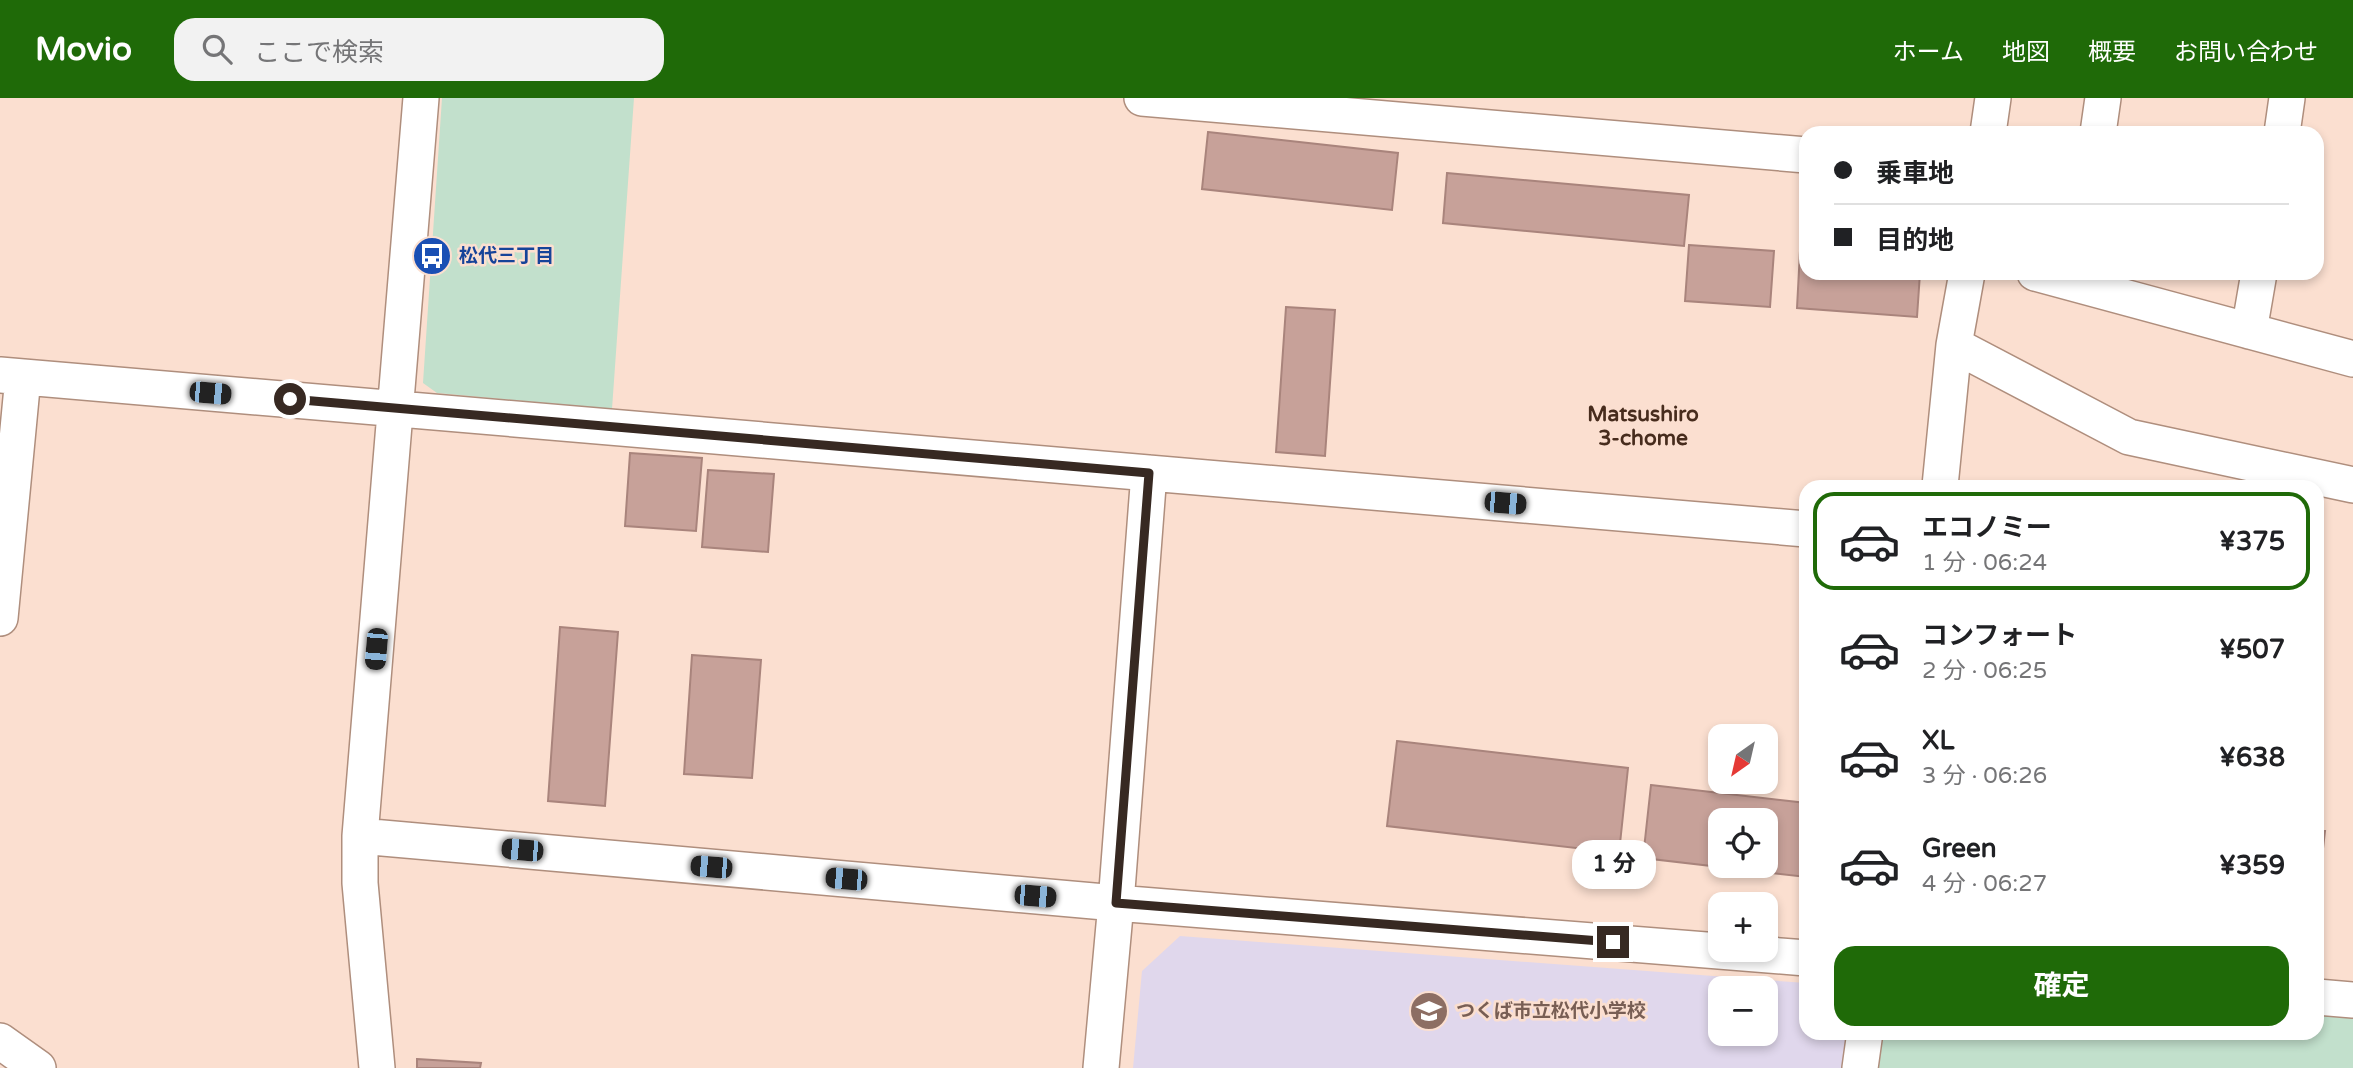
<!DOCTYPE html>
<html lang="ja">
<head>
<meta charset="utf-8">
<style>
  :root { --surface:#fff; --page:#f2f2f2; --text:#202124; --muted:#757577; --line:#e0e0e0; --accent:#1f6a08 }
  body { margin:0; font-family:"Varela Round","Noto Sans JP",sans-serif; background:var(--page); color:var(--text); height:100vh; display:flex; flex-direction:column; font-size:26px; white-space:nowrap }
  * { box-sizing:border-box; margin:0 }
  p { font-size:23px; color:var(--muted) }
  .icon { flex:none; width:38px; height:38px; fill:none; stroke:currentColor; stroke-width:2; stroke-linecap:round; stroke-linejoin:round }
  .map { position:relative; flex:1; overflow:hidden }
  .side { position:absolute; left:1799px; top:382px; width:525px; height:560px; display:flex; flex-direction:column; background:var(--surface); border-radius:21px; box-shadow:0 4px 10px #0003 }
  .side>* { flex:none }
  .top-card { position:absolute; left:1799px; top:28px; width:525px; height:154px; border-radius:21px; box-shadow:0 4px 10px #0003; display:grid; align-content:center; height:154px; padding:0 35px; background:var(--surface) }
  .needle { width:46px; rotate:214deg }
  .controls { position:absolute; left:1708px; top:626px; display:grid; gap:14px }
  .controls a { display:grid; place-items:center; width:70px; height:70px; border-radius:14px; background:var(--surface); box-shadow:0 4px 10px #0003; font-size:35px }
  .end { position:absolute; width:32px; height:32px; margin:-16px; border:9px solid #372922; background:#fff; box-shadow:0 0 0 4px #fff }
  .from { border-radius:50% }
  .bubble { position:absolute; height:49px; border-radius:21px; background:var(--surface); box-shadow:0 4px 10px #0003; font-size:23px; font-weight:700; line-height:49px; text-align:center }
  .car { position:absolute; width:21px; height:42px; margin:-21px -10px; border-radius:9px; box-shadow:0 0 5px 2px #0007; background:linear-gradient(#222 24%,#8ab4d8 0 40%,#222 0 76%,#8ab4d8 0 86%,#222 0) }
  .top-card b { display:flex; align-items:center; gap:24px; height:66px; font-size:26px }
  .top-card b+b { border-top:2px solid var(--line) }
  .top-card i { width:18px; height:18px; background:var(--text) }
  ul { padding:12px 0 0; list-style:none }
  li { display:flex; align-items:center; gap:21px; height:98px; margin:0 14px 10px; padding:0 21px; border:4px solid transparent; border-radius:21px }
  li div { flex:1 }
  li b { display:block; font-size:26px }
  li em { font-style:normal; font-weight:700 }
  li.selected { border-color:var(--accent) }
  li>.icon { width:63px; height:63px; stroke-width:1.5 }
  .cta { display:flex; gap:14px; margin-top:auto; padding:14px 35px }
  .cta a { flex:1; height:80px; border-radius:21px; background:var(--accent); color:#fff; font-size:28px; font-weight:700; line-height:80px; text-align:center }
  header { display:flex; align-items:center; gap:42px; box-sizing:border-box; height:98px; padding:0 35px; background:var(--accent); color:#fff }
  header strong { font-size:33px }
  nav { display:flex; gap:38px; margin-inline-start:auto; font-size:24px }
  .search { width:490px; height:63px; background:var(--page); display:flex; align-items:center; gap:18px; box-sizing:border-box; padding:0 24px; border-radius:21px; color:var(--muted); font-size:26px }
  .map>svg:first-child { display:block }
  .education { fill:#e0d7ec; fill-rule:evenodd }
  .green { fill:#c2e0cc }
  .building { fill:#c7a199; stroke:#a9847c; stroke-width:2; fill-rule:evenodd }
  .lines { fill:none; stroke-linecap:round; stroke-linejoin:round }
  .minor-casing { stroke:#af8e7d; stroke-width:38 }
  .minor { stroke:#fff; stroke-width:35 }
  .route { stroke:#372922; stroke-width:9 }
  .labels { text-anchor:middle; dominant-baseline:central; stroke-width:5; stroke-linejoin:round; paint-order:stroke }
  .transit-label { font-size:19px; font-weight:bold; fill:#164399; stroke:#fbdfd0; text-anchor:start }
  .education-label { font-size:19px; font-weight:bold; fill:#785e54; stroke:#fbdfd0; text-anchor:start }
  .neighbourhood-label { font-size:21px; font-weight:bold; fill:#472c1d; stroke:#fbdfd0 }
</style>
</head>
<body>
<header>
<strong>Movio</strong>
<div class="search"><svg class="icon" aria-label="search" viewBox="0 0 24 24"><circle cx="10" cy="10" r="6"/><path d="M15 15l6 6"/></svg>ここで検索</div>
<nav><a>ホーム</a><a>地図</a><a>概要</a><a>お問い合わせ</a></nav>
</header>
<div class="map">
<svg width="2353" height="970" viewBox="0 0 2353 970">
  <rect width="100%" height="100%" fill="#fbdfd0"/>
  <path class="education" d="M1180 838 1806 885V934L1851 935 1846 970H1133L1142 873ZM1720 891H1766V936H1720Z"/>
  <path class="green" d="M442 0H634L612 311 437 295 423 285Z
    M2317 899 2353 902V970H1860L1865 935 2317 934Z"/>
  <path class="building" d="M1208 34 1398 55 1392 112 1202 91Z
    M1447 75 1689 97 1684 148 1443 125Z
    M1689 147 1774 153 1770 209 1685 203Z
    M1800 153H1806V175H1920L1917 219 1797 210Z
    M1286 209 1335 212 1325 358 1276 354Z
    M630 355 702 360 696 433 625 428Z
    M708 372 774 376 768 454 702 449Z
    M560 529 618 534 605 708 548 703Z
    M692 557 761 562 752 680 684 676Z
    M1397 643 1628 670 1619 755 1387 728Z
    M1651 687 1806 705V779L1643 760ZM1720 723H1766V768H1720Z
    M2317 733H2325L2317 803Z
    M417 961 481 965 480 970H417Z"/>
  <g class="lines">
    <defs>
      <path id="minor" d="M1142 0 1806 57
        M1988 35 1993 0
        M2098 35 2103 0
        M2282 35 2287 0
        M2035 175 2353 261
        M2249 233 2259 175
        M1954 247 2129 339 2353 387
        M0 277 1806 431
        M1940 388 1954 247 1967 175
        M0 520 23 279
        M360 738 1116 805 1806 860
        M2317 899 2353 902
        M0 943 38 970
        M377 970 360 785V738L421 0
        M1101 970 1116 805 1149 375
        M1860 970 1865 934"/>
    </defs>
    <use href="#minor" class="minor-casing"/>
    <use href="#minor" class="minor"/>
  </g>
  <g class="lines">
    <path class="route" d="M290 301 1149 375 1116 805 1613 844"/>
  </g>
  <defs>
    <symbol id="bus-disc" viewBox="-11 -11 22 22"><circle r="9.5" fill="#1a4fb4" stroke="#fbdfd0"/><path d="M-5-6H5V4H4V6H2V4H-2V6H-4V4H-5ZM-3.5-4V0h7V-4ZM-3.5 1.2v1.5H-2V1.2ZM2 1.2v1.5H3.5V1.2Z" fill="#fff"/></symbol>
    <symbol id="school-disc" viewBox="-11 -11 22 22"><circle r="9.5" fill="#8d6e63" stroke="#fbdfd0"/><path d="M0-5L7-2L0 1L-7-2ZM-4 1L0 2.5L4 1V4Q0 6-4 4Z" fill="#fff"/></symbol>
  </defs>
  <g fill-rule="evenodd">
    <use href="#bus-disc" x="410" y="136" width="44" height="44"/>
    <use href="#school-disc" x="1407" y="891" width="44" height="44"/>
  </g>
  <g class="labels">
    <g class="transit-label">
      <text x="459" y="158">松代三丁目</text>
    </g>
    <g class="education-label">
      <text x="1456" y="913">つくば市立松代小学校</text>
    </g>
    <g class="neighbourhood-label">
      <text x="1643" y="316">Matsushiro<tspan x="1643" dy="24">3-chome</tspan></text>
    </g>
  </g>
</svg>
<div class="controls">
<a><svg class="needle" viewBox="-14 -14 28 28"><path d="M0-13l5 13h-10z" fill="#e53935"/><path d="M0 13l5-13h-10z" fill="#757577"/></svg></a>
<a><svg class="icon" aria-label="locate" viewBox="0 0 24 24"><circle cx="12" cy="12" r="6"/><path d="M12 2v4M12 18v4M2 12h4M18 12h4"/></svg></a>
<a>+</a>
<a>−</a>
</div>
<i class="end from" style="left:290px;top:301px"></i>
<i class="end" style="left:1613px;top:844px"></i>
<div class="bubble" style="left:1572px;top:742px;width:84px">1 分</div>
<i class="car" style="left:210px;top:295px;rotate:95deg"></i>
<i class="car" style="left:1505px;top:405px;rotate:95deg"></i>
<i class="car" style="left:376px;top:551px;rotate:185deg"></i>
<i class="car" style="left:522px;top:752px;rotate:275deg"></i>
<i class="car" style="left:711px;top:769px;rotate:275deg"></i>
<i class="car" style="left:846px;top:781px;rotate:275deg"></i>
<i class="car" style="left:1035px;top:798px;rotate:95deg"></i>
<div class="top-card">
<b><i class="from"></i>乗車地</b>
<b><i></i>目的地</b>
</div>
<section class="side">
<ul>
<li class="selected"><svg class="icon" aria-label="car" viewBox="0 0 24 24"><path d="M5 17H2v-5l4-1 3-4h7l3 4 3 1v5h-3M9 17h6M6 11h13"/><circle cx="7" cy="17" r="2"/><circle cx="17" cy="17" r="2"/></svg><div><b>エコノミー</b><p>1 分 · 06:24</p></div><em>¥375</em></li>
<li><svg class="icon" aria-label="car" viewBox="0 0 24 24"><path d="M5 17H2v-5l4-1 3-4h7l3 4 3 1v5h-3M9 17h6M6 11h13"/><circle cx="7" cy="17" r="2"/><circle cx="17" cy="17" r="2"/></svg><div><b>コンフォート</b><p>2 分 · 06:25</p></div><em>¥507</em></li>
<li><svg class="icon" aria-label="car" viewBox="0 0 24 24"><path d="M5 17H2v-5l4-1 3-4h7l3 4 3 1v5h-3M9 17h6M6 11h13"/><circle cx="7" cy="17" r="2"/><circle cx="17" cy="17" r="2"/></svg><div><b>XL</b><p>3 分 · 06:26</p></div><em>¥638</em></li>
<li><svg class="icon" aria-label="car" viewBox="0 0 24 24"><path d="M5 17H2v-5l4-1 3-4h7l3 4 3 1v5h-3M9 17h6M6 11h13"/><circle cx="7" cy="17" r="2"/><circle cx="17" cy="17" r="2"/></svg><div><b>Green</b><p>4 分 · 06:27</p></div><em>¥359</em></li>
</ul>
<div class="cta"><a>確定</a></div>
</section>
</div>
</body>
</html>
